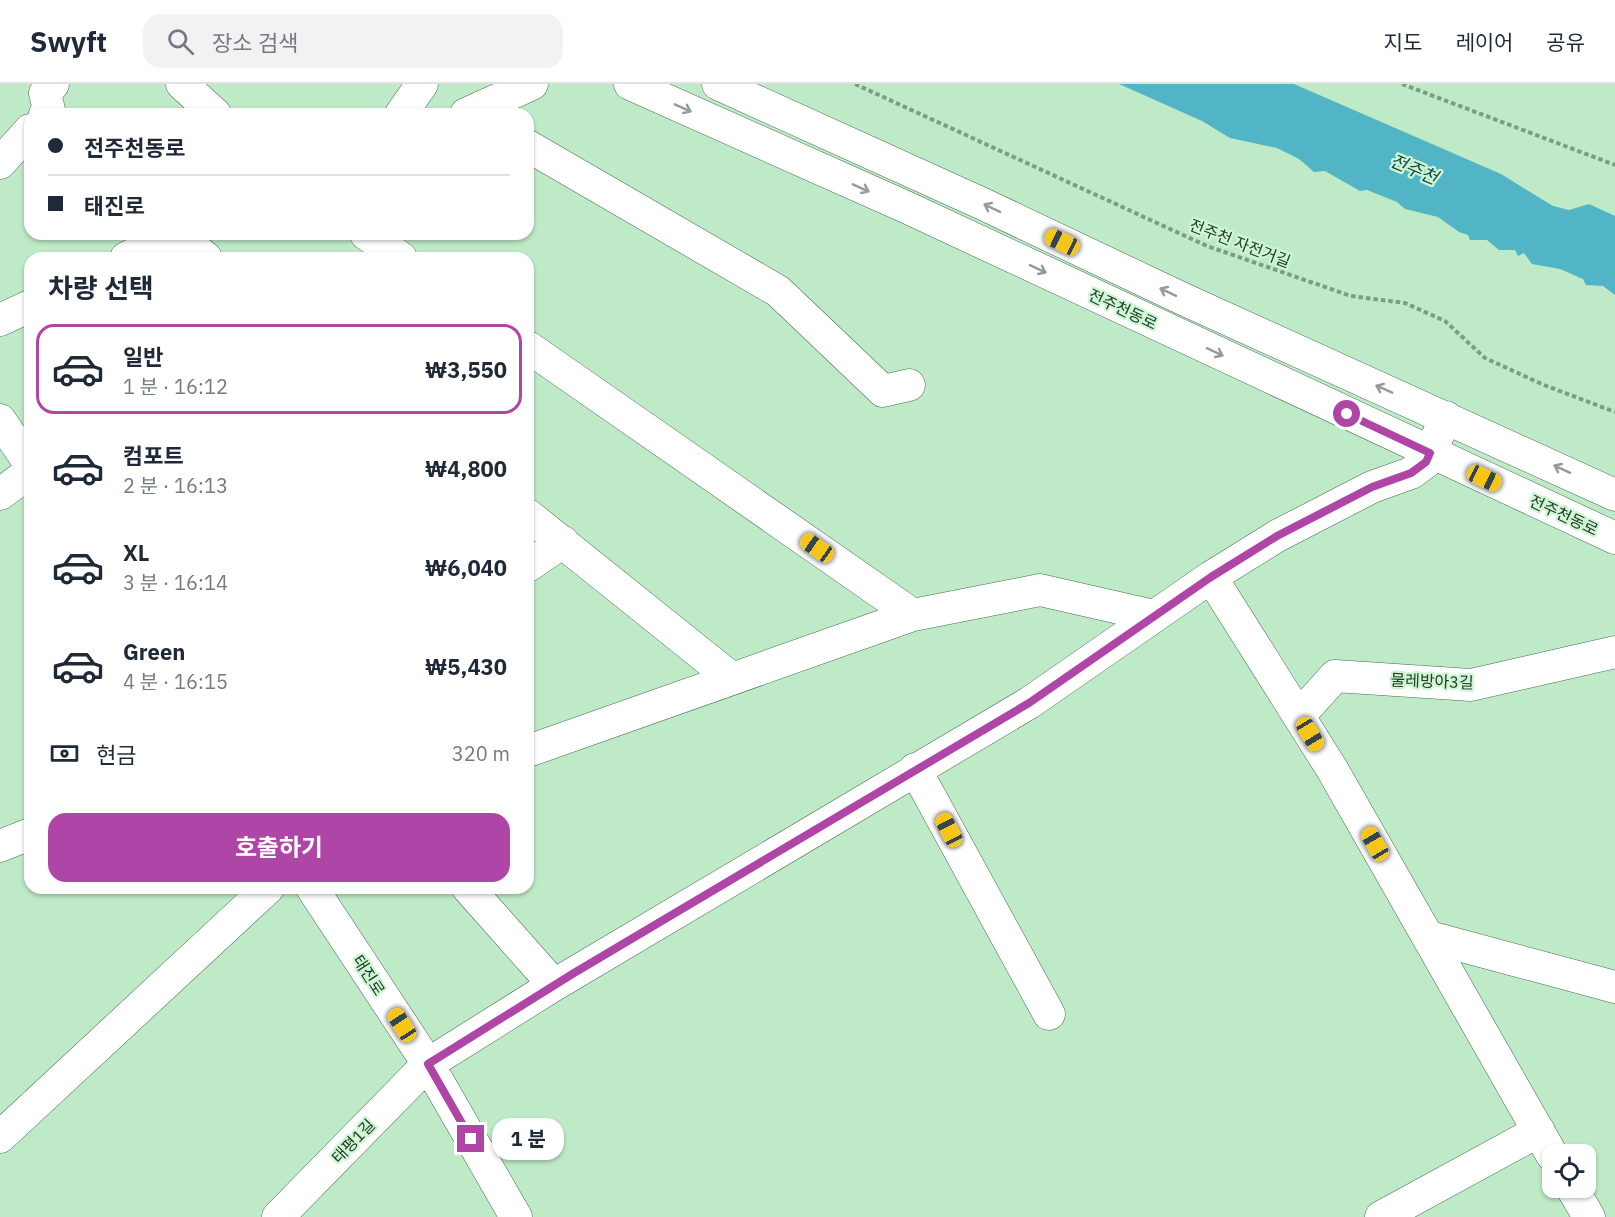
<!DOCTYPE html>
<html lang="ko">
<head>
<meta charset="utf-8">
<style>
  :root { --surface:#fff; --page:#f2f2f3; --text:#1f2937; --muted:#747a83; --line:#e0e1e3; --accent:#af46a7 }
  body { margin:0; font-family:"IBM Plex Sans","Noto Sans KR",sans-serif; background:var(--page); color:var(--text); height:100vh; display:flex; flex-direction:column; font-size:22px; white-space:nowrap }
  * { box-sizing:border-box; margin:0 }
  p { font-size:20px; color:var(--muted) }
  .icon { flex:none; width:33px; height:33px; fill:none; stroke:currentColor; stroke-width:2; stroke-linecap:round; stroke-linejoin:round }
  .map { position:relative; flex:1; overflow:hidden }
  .details { position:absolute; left:24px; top:168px; width:510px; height:642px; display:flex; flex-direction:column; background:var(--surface); border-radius:18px; box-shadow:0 2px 4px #0004 }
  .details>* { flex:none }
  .hud { position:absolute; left:24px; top:24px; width:510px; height:132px; border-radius:18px; box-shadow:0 2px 4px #0004; display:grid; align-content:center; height:132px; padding:0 24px; background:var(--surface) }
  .tools { position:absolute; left:1542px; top:1060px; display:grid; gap:12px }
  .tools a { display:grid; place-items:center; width:54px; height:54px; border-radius:12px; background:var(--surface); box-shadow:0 2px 4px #0004; font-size:30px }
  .end { position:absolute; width:27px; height:27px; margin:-14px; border:8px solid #af46a7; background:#fff; box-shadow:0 0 0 3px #fff }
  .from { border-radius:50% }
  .bubble { position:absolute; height:42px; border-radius:18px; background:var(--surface); box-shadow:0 2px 4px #0004; font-size:20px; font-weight:700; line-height:42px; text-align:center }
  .car { position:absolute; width:18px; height:36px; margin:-18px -9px; border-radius:8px; box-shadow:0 0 4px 2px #0007; background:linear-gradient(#f5c518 24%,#345 0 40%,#f5c518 0 76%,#345 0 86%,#f5c518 0) }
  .hud b { display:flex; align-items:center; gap:21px; height:57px; font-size:22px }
  .hud b+b { border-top:2px solid var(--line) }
  .hud i { width:15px; height:15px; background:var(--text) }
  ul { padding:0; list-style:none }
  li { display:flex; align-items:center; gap:18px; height:90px; margin:0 12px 9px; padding:0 12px; border:3px solid transparent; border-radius:18px }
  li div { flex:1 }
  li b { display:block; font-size:22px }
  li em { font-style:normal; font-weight:700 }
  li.selected { border-color:var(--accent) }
  li>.icon { width:54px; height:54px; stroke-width:1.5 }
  h2 { padding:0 24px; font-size:27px; line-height:72px }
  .pay { display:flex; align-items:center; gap:15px; height:66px; padding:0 24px; font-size:22px }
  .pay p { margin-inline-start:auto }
  .primary-button { display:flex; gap:12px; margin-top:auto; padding:12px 24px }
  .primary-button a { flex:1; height:69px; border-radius:18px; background:var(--accent); color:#fff; font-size:24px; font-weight:700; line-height:69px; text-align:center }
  header { display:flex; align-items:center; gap:36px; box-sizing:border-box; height:84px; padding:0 30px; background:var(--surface); border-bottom:2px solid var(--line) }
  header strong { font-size:28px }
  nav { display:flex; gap:33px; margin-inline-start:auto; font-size:21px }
  .search { width:420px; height:54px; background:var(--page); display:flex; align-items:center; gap:15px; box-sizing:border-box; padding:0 21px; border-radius:18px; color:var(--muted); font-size:22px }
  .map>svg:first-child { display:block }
  .water { fill:#52b5c6 }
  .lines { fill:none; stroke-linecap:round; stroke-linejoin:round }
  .minor-casing { stroke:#456d4e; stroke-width:33 }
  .path { stroke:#7d9d83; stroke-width:4; stroke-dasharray:4.5 3; stroke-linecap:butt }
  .minor { stroke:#fff; stroke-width:32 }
  .oneway { stroke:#949c95 }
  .route { stroke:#af46a7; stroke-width:8 }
  .labels { text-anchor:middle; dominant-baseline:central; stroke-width:4.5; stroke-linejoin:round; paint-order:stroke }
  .street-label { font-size:16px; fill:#28392b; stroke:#cbf7d3 }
  .water-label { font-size:18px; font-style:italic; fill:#19464e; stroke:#cbf7d3 }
</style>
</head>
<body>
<header>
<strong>Swyft</strong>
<div class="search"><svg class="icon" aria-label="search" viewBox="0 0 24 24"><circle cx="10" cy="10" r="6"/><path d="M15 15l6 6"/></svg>장소 검색</div>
<nav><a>지도</a><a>레이어</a><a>공유</a></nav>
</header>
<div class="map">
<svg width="1615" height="1133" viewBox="0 0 1615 1133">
  <rect width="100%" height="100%" fill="#beeac7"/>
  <path class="water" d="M1119 0H1294L1501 90 1553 122 1569 126 1589 120 1615 132V211L1603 202 1586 201 1583 195 1560 185 1532 180 1524 169 1518 172 1515 166H1499L1487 156H1470L1468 151 1459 148 1438 133 1405 125 1397 118 1367 106 1360 107 1325 87 1314 88 1299 75 1277 64 1230 54 1202 37Z"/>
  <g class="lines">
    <defs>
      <path id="minor" d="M182 0 215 30
        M630 0 908 124 1615 454
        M718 0 983 120 1181 214 1615 411
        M45 30 49 26 45 9 53 0
        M401 30 422 0
        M466 30 532 0
        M528 62 778 207 883 307 909 301
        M0 79 30 46
        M176 150 206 174
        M366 150 401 174
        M126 174 174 150
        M0 236 30 222
        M528 263 913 531
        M0 336 30 380
        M0 410 30 388
        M528 431 730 593
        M528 482 563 458
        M1211 493 1332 685 1552 1071
        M1299 632 1335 592 1471 601 1615 568
        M528 667 913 531 1040 506 1154 532
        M915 685 1049 930
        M0 762 30 750
        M312 804 428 980 516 1133
        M468 804 554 901
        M1429 853 1615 903
        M0 1053 268 804
        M1572 1104 1589 1133
        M278 1133 428 980 554 901 1029 619 1211 493 1277 452 1372 403 1411 389 1426 378 1446 333
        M1381 1133 1539 1047"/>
    </defs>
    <use href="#minor" class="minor-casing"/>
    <path class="path" d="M855 0 1207 162 1351 212 1405 219 1445 237 1485 274 1544 301 1615 328
      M1402 0 1615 81"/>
    <use href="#minor" class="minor"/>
  </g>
  <defs><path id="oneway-shaft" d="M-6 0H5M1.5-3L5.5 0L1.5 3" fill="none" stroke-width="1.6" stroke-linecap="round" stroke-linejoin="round" transform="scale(1.5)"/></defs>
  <g class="oneway">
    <use href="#oneway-shaft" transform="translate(683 24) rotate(24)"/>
    <use href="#oneway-shaft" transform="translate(861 104) rotate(24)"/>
    <use href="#oneway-shaft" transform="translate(992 124) rotate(-155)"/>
    <use href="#oneway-shaft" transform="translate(1038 185) rotate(25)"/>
    <use href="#oneway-shaft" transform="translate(1168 208) rotate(-155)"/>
    <use href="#oneway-shaft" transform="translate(1215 268) rotate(25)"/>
    <use href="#oneway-shaft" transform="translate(1384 305) rotate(-156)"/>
    <use href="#oneway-shaft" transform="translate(1562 385) rotate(-155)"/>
  </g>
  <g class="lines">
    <path class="route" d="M471 1055 428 980 574 889 1029 619 1211 493 1277 452 1372 403 1411 389 1426 378 1430 369 1347 330"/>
  </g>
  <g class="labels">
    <g class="street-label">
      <text transform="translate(1240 159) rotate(21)">전주천 자전거길</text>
      <text transform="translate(1123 225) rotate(25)">전주천동로</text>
      <text transform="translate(1564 431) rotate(25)">전주천동로</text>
      <text transform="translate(1432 597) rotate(2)">물레방아3길</text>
      <text transform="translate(369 891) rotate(57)">태진로</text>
      <text transform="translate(353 1057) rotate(-46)">태평1길</text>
    </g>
    <g class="water-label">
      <text transform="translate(1414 85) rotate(23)">전주천</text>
    </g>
  </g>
</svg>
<div class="tools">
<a><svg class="icon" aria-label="locate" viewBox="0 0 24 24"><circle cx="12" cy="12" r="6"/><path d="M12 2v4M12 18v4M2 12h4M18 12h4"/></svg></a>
</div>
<i class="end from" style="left:1347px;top:330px"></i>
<i class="end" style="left:471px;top:1055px"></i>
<div class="bubble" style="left:492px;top:1034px;width:72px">1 분</div>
<i class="car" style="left:1062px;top:158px;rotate:295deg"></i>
<i class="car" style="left:1484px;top:394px;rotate:115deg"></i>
<i class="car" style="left:817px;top:464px;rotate:305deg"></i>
<i class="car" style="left:1310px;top:650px;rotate:149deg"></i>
<i class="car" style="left:949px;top:746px;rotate:332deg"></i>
<i class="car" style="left:1375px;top:760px;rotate:330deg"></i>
<i class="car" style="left:402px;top:941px;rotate:327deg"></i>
<div class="hud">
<b><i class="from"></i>전주천동로</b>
<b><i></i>태진로</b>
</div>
<section class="details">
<h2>차량 선택</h2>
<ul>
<li class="selected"><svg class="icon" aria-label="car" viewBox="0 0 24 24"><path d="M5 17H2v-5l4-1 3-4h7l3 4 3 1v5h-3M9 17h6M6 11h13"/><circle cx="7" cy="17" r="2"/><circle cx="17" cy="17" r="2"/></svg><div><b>일반</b><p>1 분 · 16:12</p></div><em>₩3,550</em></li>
<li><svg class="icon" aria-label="car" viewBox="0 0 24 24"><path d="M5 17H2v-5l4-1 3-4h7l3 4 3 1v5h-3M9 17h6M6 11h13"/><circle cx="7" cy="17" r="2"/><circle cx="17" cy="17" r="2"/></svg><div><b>컴포트</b><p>2 분 · 16:13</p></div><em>₩4,800</em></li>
<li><svg class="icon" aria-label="car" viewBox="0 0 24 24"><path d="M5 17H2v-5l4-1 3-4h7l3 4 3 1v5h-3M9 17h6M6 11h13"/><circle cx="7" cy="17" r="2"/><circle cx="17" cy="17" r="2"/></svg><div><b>XL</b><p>3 분 · 16:14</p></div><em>₩6,040</em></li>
<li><svg class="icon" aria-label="car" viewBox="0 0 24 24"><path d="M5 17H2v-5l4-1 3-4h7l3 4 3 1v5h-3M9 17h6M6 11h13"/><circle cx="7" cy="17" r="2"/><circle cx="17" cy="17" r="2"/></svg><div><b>Green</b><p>4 분 · 16:15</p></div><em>₩5,430</em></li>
</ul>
<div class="pay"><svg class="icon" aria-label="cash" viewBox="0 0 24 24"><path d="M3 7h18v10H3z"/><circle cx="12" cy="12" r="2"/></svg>현금<p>320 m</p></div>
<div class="primary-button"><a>호출하기</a></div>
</section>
</div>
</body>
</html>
